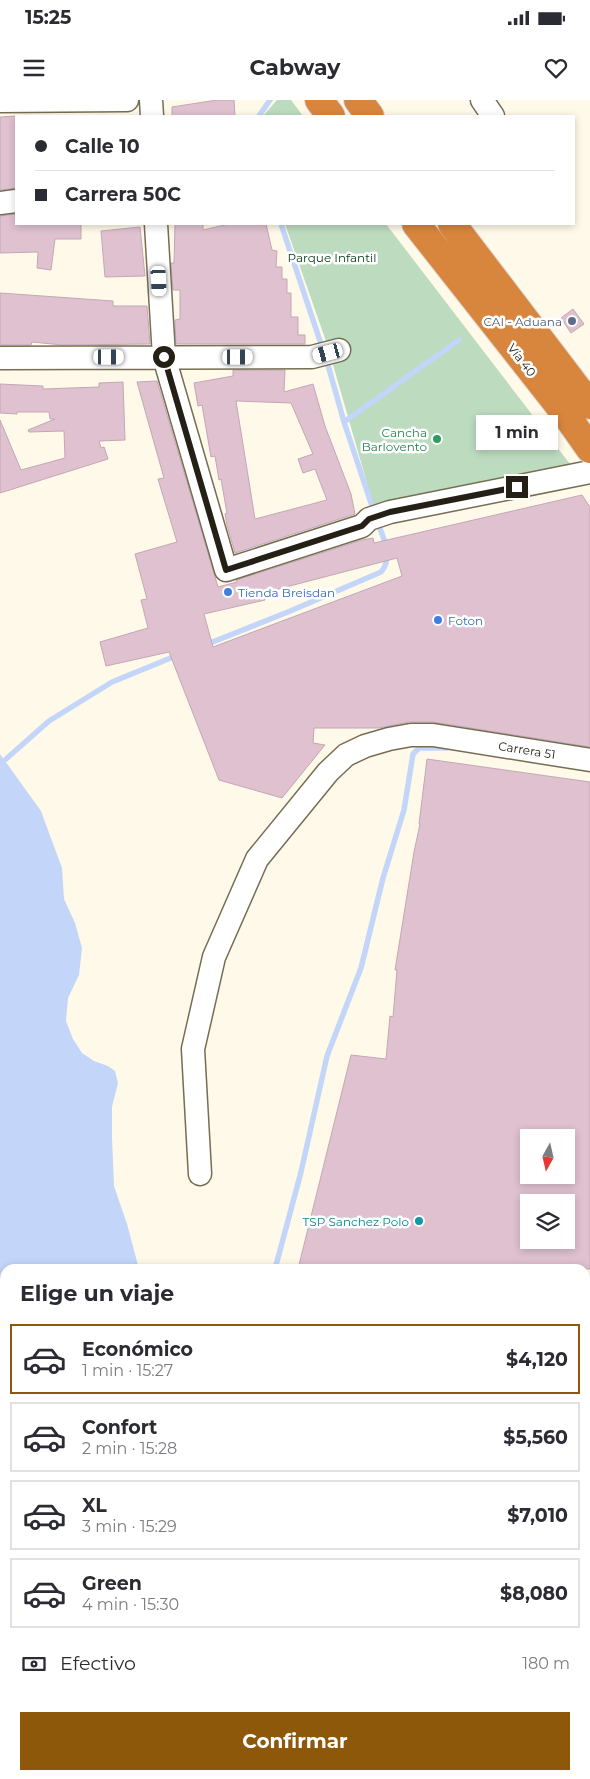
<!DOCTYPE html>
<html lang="es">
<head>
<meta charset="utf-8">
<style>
  :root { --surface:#fff; --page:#f2f2f3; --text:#2b2b33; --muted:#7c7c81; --line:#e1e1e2; --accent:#8e580a }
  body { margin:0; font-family:Montserrat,sans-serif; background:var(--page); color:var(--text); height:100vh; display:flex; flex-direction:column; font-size:19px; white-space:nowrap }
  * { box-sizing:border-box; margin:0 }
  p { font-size:16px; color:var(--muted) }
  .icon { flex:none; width:28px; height:28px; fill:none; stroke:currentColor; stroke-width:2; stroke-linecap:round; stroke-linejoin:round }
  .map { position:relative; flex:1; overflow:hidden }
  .drawer { position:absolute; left:0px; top:1164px; width:590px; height:516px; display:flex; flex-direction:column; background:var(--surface); border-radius:15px 15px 0 0; box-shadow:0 2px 8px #0003 }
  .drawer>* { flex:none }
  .guide { position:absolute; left:15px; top:15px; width:560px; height:110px; border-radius:0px; box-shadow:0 2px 8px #0003; display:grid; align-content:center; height:110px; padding:0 20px; background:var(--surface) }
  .needle { width:32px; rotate:188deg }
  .controls { position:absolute; left:520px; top:1029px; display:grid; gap:10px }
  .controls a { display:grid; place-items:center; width:55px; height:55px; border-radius:0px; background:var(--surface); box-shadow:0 2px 8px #0003; font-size:25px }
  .end { position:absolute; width:22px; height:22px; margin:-11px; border:6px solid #242016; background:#fff; box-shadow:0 0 0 2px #fff }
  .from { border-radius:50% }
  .bubble { position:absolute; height:35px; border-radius:0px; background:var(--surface); box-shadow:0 2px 8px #0003; font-size:16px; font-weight:700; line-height:35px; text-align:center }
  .car { position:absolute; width:15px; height:30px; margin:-15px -8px; border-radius:6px; box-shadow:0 0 4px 1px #0007; background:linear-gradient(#fff 24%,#345 0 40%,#fff 0 76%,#345 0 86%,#fff 0) }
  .guide b { display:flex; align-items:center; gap:18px; height:48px; font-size:19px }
  .guide b+b { border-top:1px solid var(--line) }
  .guide i { width:12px; height:12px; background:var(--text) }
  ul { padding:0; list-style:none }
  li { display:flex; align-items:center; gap:15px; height:70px; margin:0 10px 8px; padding:0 10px; border:2px solid var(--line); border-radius:0px }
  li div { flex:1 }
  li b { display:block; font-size:19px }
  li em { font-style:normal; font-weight:700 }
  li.on { border-color:var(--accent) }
  li>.icon { width:45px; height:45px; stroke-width:1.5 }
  h2 { padding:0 20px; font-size:22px; line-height:60px }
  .pay { display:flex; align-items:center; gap:12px; height:55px; padding:0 20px; font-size:19px }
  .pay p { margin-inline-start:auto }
  .action { display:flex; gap:10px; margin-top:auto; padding:10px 20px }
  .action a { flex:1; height:58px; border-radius:0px; background:var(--accent); color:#fff; font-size:20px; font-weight:700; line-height:58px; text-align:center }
  .status { display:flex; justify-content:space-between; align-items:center; height:35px; padding:0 25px; background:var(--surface); direction:ltr }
  .status svg { height:14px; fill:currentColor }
  header { display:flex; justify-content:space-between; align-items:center; height:65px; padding:0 20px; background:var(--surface); font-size:22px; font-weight:700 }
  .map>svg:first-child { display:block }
  .green { fill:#bcdbbf }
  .water { fill:#c3d6f9 }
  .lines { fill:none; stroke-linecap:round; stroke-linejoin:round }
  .stream { stroke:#c3d6f9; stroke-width:5.5 }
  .building { fill:#dfc1cf; stroke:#c4a7b5; fill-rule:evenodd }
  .minor-casing { stroke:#756e54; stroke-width:25 }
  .highway-casing { stroke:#dcdbda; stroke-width:30 }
  .minor { stroke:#fff; stroke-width:22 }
  .highway { stroke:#d8863e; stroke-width:28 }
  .route { stroke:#242016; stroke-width:6 }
  .service-dot { fill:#5c6f8a; stroke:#fff; stroke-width:2 }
  .leisure-dot { fill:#2e9e5b; stroke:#fff; stroke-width:2 }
  .shop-dot { fill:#3f7fe0; stroke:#fff; stroke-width:2 }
  .culture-dot { fill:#0f9aa8; stroke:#fff; stroke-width:2 }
  .labels { text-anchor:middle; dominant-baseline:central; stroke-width:5; stroke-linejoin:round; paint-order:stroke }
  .park-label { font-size:12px; fill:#063a15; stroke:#fff }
  .service-label { font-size:12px; fill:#4e5e75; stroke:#fff; text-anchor:end }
  .street-label { font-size:12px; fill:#242016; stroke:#fff }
  .leisure-label { font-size:12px; fill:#27864d; stroke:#fff; text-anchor:end }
  .shop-label { font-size:12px; fill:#366cbe; stroke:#fff; text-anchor:start }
  .culture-label { font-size:12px; fill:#0d838f; stroke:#fff; text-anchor:end }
</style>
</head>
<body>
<div class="status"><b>15:25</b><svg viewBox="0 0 49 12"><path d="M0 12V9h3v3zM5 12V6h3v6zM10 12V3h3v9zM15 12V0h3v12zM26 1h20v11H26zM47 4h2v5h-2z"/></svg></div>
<header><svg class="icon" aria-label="menu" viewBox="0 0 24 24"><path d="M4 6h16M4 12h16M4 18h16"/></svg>Cabway<svg class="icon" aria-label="heart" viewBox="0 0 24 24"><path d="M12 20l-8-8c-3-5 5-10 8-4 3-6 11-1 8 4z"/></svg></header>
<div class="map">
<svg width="590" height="1679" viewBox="0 0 590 1679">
  <rect width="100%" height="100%" fill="#fef9e8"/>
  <path class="green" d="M277 0H291L303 16H263Z
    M285 124H386L573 368 376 414 327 244Z"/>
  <path class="water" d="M0 654 41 711 62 768 64 799 75 823 82 848 79 875 68 898 66 921 73 939 82 953 94 961 108 966 115 971 118 983 112 1007V1038L114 1086 127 1124 139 1169H5V1373L0 1360Z
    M22 1675H352L355 1679H21Z"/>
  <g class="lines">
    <path class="stream" d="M259 16 270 0
      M281 124 323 250
      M326 258 344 322 374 412
      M344 322 459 240
      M205 545 288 512 381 472C394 457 383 437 377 421
      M6 659 49 621 112 582 178 555
      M275 1169 301 1072 327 956 361 868 383 778 404 710 413 654 419 648H447"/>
  </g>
  <path class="building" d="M217 0H234L235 16H172V7Z
    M16 16V88L0 90V17Z
    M16 114V124H81V139H55L51 170 37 168 38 152 0 153V116Z
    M175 124H203V130L229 124H266L272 150 277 151 276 167H282V179H287V193H291V217H298V235H305V244H176L175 220 180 219V190H173L171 163H174Z
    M140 127 145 176 105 177 101 131Z
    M0 193 113 201V206H147L150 244 62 245 32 242 31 245H0Z
    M573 209 584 224 571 233 561 218Z
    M233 270H285L284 292 313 284 325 326 351 394 355 414 235 453 227 425 225 414 227 413 221 379 219 380 215 356 211 357 202 305 198 306 194 283 233 276ZM236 301 291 303 313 354 298 359 303 373 315 369 327 400 255 419Z
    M157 281 218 487 237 482 236 480 362 440 373 438 374 443 582 395 590 407V647L433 622H409L379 628H314L313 643 325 645 282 698 219 680 169 552 106 566 100 542 148 528 141 500 147 499 135 454 177 442 158 379 164 378 137 282ZM397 458 402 476 213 547 204 514 265 500 263 493Z
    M123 282 125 340 99 341 101 348 104 347 108 359 0 393V320L21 370 65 358 64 331 29 332 28 330 55 319H50L49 312H17V314L0 313V284L43 286V289L99 287V283Z
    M427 659 590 682V1169H298L351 955 386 959 390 916 393 917 397 870H395L414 752 420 724H419ZM529 1038H566V1075H529ZM529 1102H566V1140H529Z"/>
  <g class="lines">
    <defs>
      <path id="minor" d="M151 0 152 16
        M482 0 493 16
        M0 1 127 0
        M0 103 16 101
        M156 124 164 257 226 470 362 426 369 419 390 412 590 372
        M0 258 312 257 339 250
        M200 1074 193 949 214 857 257 759 328 672 346 655 365 646 389 639 411 635H433L590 660"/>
      <path id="highway" d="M319 0 331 16
        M358 0 370 16
        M416 124 564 312 590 349
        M452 124 590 305"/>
    </defs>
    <use href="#minor" class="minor-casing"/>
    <use href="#highway" class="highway-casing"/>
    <use href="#minor" class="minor"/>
    <use href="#highway" class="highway"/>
  </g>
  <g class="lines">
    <path class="route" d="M164 257 226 470 362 426 369 419 390 412 517 387"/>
  </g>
  <circle class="service-dot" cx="572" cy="221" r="5"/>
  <circle class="leisure-dot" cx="437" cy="339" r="5"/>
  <g class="shop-dot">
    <circle cx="228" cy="492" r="5"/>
    <circle cx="438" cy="520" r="5"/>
  </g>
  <circle class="culture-dot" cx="419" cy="1121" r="5"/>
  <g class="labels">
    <g class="park-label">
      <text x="332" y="157">Parque Infantil</text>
    </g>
    <g class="service-label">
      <text x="562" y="221">CAI - Aduana</text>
    </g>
    <g class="street-label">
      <text transform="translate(522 260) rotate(52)">Vía 40</text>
      <text transform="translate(527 650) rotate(9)">Carrera 51</text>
    </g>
    <g class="leisure-label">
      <text x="427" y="332">Cancha<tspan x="427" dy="14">Barlovento</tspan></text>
    </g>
    <g class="shop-label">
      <text x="238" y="492">Tienda Breisdan</text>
      <text x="448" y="520">Foton</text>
    </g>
    <g class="culture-label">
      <text x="409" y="1121">TSP Sanchez Polo</text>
    </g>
  </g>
</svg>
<div class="controls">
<a><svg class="needle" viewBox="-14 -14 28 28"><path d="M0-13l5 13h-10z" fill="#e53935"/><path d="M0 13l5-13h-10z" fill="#7c7c81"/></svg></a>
<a><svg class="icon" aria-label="layers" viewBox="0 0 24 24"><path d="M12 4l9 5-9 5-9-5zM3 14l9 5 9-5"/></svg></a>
</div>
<i class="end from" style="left:164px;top:257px"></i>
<i class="end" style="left:517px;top:387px"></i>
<div class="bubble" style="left:476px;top:315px;width:82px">1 min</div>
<i class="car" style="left:159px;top:181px;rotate:177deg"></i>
<i class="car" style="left:328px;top:253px;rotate:255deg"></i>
<i class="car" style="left:109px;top:257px;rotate:90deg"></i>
<i class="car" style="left:238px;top:257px;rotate:90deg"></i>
<div class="guide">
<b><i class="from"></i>Calle 10</b>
<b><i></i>Carrera 50C</b>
</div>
<section class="drawer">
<h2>Elige un viaje</h2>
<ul>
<li class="on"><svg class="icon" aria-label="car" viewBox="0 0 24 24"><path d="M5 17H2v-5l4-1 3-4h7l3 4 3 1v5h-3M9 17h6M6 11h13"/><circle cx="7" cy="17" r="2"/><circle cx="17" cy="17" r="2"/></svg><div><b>Económico</b><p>1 min · 15:27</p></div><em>$4,120</em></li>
<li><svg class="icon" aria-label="car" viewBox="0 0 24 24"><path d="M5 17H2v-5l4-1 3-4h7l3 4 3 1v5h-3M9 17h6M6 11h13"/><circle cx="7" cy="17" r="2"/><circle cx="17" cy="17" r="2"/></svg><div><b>Confort</b><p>2 min · 15:28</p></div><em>$5,560</em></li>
<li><svg class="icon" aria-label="car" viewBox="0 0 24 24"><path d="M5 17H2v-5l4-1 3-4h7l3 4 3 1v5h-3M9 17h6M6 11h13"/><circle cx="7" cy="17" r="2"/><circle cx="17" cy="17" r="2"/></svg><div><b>XL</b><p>3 min · 15:29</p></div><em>$7,010</em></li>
<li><svg class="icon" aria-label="car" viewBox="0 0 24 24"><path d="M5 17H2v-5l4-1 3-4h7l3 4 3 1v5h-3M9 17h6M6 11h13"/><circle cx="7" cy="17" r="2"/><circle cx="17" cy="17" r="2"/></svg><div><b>Green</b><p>4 min · 15:30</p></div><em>$8,080</em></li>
</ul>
<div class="pay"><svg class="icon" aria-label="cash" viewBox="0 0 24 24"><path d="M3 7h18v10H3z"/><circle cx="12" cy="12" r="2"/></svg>Efectivo<p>180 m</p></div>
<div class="action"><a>Confirmar</a></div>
</section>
</div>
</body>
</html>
